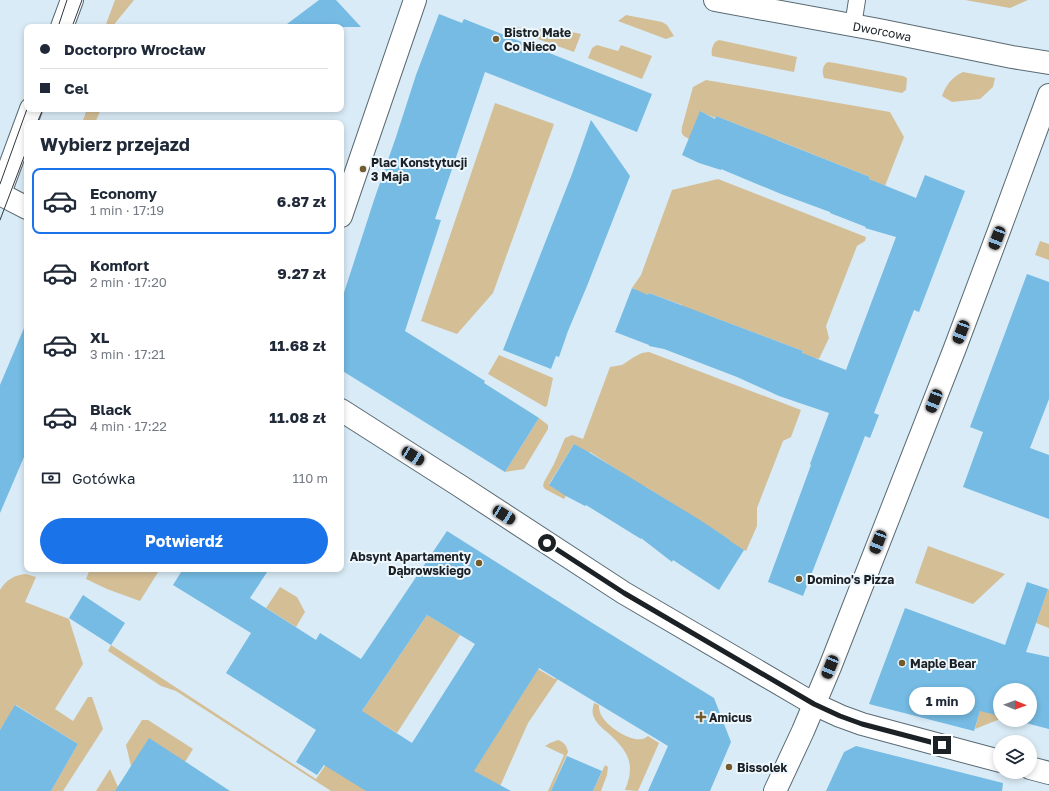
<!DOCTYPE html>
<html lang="pl">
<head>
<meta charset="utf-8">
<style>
  :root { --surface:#fff; --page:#f6f6f7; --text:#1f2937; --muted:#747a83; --line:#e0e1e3; --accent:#1a73e8 }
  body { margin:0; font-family:"Golos Text",sans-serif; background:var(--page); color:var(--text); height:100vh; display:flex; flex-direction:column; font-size:15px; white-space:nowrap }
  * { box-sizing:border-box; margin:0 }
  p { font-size:13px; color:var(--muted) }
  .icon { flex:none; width:22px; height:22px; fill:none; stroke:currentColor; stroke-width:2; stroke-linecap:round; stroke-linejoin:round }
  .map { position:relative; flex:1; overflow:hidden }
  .details { position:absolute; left:24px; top:120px; width:320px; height:452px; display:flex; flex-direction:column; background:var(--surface); border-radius:8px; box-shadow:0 2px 6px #0003 }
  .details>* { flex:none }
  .hud { position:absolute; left:24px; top:24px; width:320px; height:88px; border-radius:8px; box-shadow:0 2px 6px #0003; display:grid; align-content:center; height:88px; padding:0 16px; background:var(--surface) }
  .needle { width:26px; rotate:91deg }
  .controls { position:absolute; left:993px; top:683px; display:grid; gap:8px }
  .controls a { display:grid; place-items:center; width:44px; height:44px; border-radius:50%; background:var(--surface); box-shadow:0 2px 6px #0003; font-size:20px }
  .end { position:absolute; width:18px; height:18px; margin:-9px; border:5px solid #1b2125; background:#fff; box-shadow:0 0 0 2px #fff }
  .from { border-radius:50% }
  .bubble { position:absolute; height:28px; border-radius:14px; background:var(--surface); box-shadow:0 2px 6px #0003; font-size:13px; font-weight:700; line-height:28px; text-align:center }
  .car { position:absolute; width:12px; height:24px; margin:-12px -6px; border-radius:5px; box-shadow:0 0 3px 1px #0007; background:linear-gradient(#222 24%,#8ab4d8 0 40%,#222 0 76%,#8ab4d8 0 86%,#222 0) }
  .hud b { display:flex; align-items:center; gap:14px; height:38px; font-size:15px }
  .hud b+b { border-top:1px solid var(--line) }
  .hud i { width:10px; height:10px; background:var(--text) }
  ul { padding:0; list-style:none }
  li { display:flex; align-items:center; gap:12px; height:66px; margin:0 8px 6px; padding:0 8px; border:2px solid transparent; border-radius:8px }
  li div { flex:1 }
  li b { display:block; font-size:15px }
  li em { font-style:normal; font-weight:700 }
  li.active { border-color:var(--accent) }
  li>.icon { width:36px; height:36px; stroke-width:1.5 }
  h2 { padding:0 16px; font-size:18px; line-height:48px }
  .pay { display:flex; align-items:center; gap:10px; height:44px; padding:0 16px; font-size:15px }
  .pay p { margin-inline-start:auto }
  .cta { display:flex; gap:8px; margin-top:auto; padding:8px 16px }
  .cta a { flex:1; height:46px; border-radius:24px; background:var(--accent); color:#fff; font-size:16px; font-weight:700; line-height:46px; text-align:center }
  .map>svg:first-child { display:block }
  .green { fill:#d4be96 }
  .building { fill:#75bbe3; fill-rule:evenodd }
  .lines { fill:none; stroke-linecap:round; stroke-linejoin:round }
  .lane-casing { stroke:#5a6a73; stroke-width:18 }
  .street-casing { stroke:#5a6a73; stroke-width:24 }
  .secondary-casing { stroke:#5a6a73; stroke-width:24 }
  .lane { stroke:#fff; stroke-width:16 }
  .street { stroke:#fff; stroke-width:22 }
  .secondary { stroke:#fff; stroke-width:22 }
  .tram { stroke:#31383d; stroke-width:1 }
  .route { stroke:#1b2125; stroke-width:5 }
  .poi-dot { fill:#735b2b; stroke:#edf7fe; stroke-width:1.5 }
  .labels { text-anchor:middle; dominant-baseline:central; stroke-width:4; stroke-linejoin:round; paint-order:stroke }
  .street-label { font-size:12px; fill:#1b2125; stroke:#edf7fe }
  .poi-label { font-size:12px; font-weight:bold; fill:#1b2125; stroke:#edf7fe; text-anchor:start }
</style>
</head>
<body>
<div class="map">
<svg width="1049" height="791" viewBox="0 0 1049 791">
  <rect width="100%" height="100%" fill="#d9ebf6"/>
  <path class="green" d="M115 0H134L112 27H105Z
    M965 0H1028L1010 8Z
    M626 15 662 22 667 25 674 36 666 39 618 21Z
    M511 27 567 31 581 34 574 52 510 29Z
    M719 40 797 57 794 72 712 56C711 51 712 47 715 42Z
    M597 45 618 51 621 45 652 56 642 79 588 58 592 48Z
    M828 62 835 63 903 76 907 78 906 90 902 93 824 78C822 73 822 65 828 62Z
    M963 72 995 78 993 87 980 99 952 102 942 96C946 85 952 77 963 72Z
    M706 80 890 112 904 137 885 186 869 179 870 177 777 140 775 143 749 129 716 116 715 118 703 113 701 111 689 139C682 135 681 135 682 127L693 87Z
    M495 103 554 124 493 293 457 334 421 321Z
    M87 109H101L95 123H82Z
    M718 179 866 237 865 241 857 246 826 326 829 338 819 359 816 358 815 359 802 354 803 351 710 316 681 307 682 305 649 293 648 296 635 291V289L632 288 641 275 672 190Z
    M1040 241 1049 244V260L1035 255Z
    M649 352 801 410 791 437 783 441 757 508V526L746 551 729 542 730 540 646 487 644 489 619 471 590 452 588 454 574 444 549 484 567 494 564 499 545 489 543 486 544 482 554 464 565 438 572 435 583 439 610 367 622 365 634 357 642 353Z
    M499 355 553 378 547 406 545 407 488 374Z
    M539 418 548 425V429L524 469 505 472Z
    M928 546 1005 574 973 604 915 583Z
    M90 569H160L140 601 107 589 86 579Z
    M26 574 36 577 25 602 69 619 83 664 55 709 73 721 88 697H92L103 729 63 791H51L78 744 16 705 0 730V590C6 580 14 575 26 574Z
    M280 587 297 597 305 612 296 627 266 608Z
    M1048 589 1049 590V628L1036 623Z
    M427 615 460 635 397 733 381 723 373 738 366 791H331L176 691 161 686 108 651 111 645 316 779Z
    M538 669 555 679 557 678 558 679 528 723 498 791H461Z
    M986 688 1000 690V719L975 729Z
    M594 703 599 705C599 707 599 710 600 712 603 724 629 742 642 739 644 739 646 737 648 736L659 743 638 791 625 790C636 763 628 751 607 732 602 728 595 722 593 715 592 711 593 707 594 703Z
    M142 720H148L193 749 185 762 131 766 126 745Z
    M558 740C564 742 567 746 568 752L551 791H548L564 755 545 746 550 743Z
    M605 765 608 767 607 775 601 791H593Z
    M110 769 118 787 115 791H96Z"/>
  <path class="building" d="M319 0H336L361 27H283Z
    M439 14 462 23 464 19 652 94 637 132 485 72 435 219 441 220 405 331 485 381 484 383 539 418 505 472 341 370V302L374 200 396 137 416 75Z
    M700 111 715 119 716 116 870 177 869 179 916 198 925 175 965 191 919 312 914 310 874 413 879 415 870 438 865 436 803 596 768 582 811 465 810 464 829 413 779 396 737 377 664 349 649 346V345L615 332 632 288 648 295 649 293 803 351 802 353 846 370 896 237 865 228 866 227 830 213V212L781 194 721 169V170L699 163 682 155Z
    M591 120 630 176 587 286 568 331 559 357 556 356 551 369 503 350 572 174Z
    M1027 274 1049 282V399L1030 448 1049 455V519L963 487 983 432 970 427Z
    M27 321V450L0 513V385Z
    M574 444 590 453 700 520 730 540V541L744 550 719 590 673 560 672 562 641 538V539L586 505 585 506 566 496 549 485Z
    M447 531 594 624 714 698 731 742 710 791H648L668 746 539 668 474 771 511 791H366L324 765 317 775 296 762 316 730 226 673 251 633 173 585 183 569H269L250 598 316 640 320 633 361 659ZM427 615 475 644 412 743 362 711Z
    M1027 582 1048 589 1026 652 1049 657V729L1014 720H1030V690H1000V716L980 711 974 731 869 704 905 608 1005 645Z
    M83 595 125 623 111 645 69 618Z
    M15 705 78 744 51 791H0V730Z
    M149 738 192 766 230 791H115Z
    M856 746 1003 783 1002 791H826L844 752Z
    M567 756 602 771 593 791H551Z"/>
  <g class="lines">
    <defs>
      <path id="lane" d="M853 26 857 0"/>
      <path id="street" d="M341 216 415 0"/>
      <g id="secondary">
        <path id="s1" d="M715 0 879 30 1012 57 1049 63"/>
        <path d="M62 27 72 0"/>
        <path d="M0 193 31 109"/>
        <path d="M0 194 27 208"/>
        <path d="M341 410 460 486 624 593 814 704 840 716 862 724 1000 761"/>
        <path d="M1030 768 1049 773"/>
        <path d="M775 791 803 731 830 667 955 348 1000 228 1049 95"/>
      </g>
    </defs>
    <use href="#lane" class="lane-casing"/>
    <use href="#street" class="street-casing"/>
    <use href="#secondary" class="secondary-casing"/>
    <use href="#lane" class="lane"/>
    <use href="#street" class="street"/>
    <use href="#secondary" class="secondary"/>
    <path class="tram" d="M58 27 67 0
      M72 27 82 0
      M37 123 43 109
      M0 184 27 109
      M0 220 27 149"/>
  </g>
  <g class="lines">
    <path class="route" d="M547 543 624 593 814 704 840 716 862 724 942 745"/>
  </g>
  <g class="poi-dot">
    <circle cx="496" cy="39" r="4"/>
    <circle cx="363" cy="169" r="4"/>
    <circle cx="479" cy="563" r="4"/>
    <circle cx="799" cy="579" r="4"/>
    <circle cx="902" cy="663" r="4"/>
    <path d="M699 711h4v4h4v4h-4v4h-4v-4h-4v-4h4z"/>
    <circle cx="729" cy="767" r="4"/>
  </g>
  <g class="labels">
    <g class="street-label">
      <text stroke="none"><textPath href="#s1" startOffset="170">Dworcowa</textPath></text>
    </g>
    <g class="poi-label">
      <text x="504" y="32">Bistro Małe<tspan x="504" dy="14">Co Nieco</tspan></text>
      <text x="371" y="162">Plac Konstytucji<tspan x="371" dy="14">3 Maja</tspan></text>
      <text x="471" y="556" text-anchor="end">Absynt Apartamenty<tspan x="471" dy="14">Dąbrowskiego</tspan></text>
      <text x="807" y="579">Domino's Pizza</text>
      <text x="910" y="663">Maple Bear</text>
      <text x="709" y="717">Amicus</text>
      <text x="737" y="767">Bissolek</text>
    </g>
  </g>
</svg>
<div class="controls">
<a><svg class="needle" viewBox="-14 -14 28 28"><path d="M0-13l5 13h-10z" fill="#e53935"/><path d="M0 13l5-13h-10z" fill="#747a83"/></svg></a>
<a><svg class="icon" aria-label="layers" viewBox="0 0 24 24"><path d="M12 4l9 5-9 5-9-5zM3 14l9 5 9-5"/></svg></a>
</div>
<i class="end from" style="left:547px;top:543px"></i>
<i class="end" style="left:942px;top:745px"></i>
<div class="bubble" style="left:909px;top:687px;width:66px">1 min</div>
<i class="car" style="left:997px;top:238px;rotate:201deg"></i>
<i class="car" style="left:961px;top:332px;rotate:201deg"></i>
<i class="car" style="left:934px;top:401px;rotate:201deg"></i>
<i class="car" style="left:413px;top:456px;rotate:122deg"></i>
<i class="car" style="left:504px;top:515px;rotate:122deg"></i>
<i class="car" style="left:878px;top:542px;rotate:201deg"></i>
<i class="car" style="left:830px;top:667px;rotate:202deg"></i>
<div class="hud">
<b><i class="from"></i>Doctorpro Wrocław</b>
<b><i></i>Cel</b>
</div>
<section class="details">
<h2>Wybierz przejazd</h2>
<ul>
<li class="active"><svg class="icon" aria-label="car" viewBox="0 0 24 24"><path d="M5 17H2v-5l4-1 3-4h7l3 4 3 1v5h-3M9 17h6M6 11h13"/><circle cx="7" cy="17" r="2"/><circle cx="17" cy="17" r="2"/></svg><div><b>Economy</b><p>1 min · 17:19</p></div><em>6.87 zł</em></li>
<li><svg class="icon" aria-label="car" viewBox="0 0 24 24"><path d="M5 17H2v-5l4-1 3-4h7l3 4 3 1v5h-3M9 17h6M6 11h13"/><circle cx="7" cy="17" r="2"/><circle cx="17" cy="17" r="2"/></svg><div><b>Komfort</b><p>2 min · 17:20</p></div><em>9.27 zł</em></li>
<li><svg class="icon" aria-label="car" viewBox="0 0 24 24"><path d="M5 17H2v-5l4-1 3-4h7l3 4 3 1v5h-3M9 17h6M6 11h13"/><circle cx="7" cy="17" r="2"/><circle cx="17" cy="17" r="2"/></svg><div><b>XL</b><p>3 min · 17:21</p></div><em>11.68 zł</em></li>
<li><svg class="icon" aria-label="car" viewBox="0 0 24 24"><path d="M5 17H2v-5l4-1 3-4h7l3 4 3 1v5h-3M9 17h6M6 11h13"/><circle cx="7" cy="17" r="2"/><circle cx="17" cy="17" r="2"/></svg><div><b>Black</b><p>4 min · 17:22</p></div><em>11.08 zł</em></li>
</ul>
<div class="pay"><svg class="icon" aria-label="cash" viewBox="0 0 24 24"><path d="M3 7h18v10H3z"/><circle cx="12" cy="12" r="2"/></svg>Gotówka<p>110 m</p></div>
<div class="cta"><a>Potwierdź</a></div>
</section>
</div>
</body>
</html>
